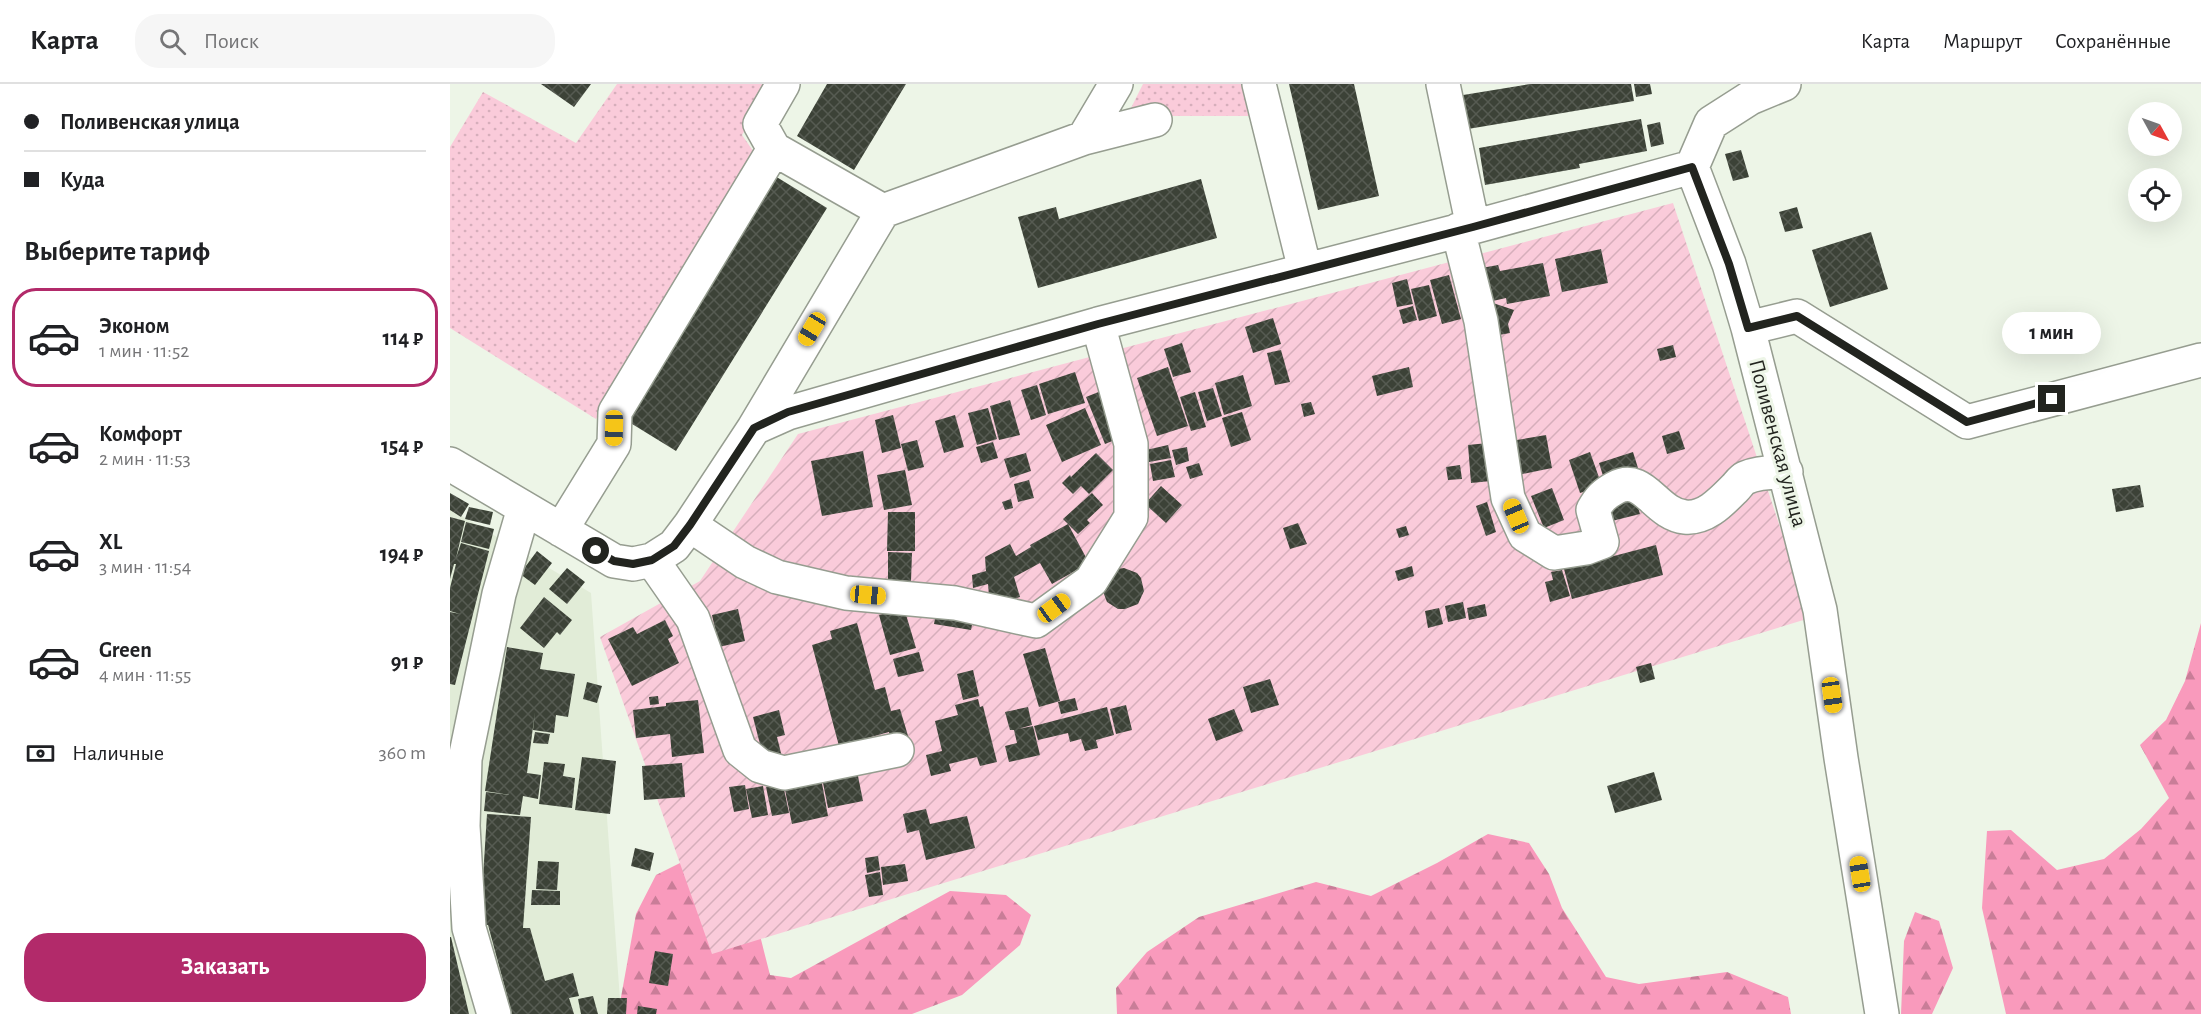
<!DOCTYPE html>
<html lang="ru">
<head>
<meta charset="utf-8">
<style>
  :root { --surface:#fff; --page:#f6f6f6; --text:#202124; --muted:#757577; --line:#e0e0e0; --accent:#b22a6a }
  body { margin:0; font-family:"Alegreya Sans",sans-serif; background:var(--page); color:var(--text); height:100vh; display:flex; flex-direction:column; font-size:22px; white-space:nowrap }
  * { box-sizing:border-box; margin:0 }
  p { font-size:20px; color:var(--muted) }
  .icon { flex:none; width:33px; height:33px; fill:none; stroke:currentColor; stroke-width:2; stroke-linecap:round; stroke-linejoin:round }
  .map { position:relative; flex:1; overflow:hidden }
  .details { display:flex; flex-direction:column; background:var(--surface); width:450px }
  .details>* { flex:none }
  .hud { display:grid; align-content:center; height:132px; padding:0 24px; background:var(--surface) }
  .needle { width:39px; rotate:130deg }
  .fabs { position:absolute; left:1678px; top:18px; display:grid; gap:12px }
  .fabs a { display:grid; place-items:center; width:54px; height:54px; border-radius:50%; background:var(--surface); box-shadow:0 6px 24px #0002; font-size:30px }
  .end { position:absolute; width:27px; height:27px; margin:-14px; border:8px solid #22241f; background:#fff; box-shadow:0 0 0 3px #fff }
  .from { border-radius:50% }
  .bubble { position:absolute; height:42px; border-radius:21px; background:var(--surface); box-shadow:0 6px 24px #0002; font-size:20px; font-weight:700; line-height:42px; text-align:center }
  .car { position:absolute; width:18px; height:36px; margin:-18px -9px; border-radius:8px; box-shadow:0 0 4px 2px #0007; background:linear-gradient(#f5c518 24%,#345 0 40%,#f5c518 0 76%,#345 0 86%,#f5c518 0) }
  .hud b { display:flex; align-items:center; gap:21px; height:57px; font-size:22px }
  .hud b+b { border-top:2px solid var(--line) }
  .hud i { width:15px; height:15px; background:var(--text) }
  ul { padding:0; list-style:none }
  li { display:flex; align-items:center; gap:18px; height:99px; margin:0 12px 9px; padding:0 12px; border:3px solid transparent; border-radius:24px }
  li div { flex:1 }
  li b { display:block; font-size:22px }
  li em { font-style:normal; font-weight:700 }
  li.on { border-color:var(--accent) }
  li>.icon { width:54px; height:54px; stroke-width:1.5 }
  h2 { padding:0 24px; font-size:27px; line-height:72px }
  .pay { display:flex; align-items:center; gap:15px; height:66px; padding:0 24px; font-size:22px }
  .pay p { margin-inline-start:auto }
  .cta { display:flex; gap:12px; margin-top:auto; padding:12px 24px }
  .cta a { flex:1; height:69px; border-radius:24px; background:var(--accent); color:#fff; font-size:24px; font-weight:700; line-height:69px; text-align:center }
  header { display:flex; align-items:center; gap:36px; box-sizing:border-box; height:84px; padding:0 30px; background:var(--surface); border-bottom:2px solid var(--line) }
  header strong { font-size:28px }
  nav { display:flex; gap:33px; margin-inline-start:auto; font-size:21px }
  .search { width:420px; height:54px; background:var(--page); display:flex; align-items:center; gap:15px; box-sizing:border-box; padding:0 21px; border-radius:24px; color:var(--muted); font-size:22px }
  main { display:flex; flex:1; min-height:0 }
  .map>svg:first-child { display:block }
  .built { fill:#e1ecd7 }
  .grass { fill:url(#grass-dots) }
  .forest { fill:url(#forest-firs) }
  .garden { fill:url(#garden-furrows) }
  .building { fill:url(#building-cross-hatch) }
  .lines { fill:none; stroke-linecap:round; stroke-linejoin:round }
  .minor-casing { stroke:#969d90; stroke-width:36 }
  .minor { stroke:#fff; stroke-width:33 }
  .route { stroke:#22241f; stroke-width:8 }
  .labels { text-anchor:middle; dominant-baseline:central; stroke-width:6; stroke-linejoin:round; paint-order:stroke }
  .street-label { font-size:22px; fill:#22241f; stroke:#edf5e7 }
</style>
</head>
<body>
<header>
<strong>Карта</strong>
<div class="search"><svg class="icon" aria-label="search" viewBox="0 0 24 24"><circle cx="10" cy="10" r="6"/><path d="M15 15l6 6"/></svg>Поиск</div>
<nav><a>Карта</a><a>Маршрут</a><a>Сохранённые</a></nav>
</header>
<main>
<section class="details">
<div class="hud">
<b><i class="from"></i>Поливенская улица</b>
<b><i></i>Куда</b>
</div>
<h2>Выберите тариф</h2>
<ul>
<li class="on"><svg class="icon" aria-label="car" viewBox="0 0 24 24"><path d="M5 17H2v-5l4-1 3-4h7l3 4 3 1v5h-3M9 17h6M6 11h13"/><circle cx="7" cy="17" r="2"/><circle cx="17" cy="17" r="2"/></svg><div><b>Эконом</b><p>1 мин · 11:52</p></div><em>114 ₽</em></li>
<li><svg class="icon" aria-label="car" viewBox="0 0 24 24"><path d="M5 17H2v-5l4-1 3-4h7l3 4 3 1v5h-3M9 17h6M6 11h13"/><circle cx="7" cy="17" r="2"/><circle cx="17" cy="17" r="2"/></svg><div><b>Комфорт</b><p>2 мин · 11:53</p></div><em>154 ₽</em></li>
<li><svg class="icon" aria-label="car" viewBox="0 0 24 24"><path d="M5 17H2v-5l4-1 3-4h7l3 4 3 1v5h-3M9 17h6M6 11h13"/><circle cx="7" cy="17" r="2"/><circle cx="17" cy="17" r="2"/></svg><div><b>XL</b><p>3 мин · 11:54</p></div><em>194 ₽</em></li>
<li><svg class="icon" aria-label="car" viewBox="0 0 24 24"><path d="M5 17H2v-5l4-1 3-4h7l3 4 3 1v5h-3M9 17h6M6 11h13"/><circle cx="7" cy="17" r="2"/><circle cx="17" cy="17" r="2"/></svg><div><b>Green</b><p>4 мин · 11:55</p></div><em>91 ₽</em></li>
</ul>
<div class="pay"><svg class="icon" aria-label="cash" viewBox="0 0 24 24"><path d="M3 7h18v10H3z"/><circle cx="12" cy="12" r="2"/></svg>Наличные<p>360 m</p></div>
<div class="cta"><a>Заказать</a></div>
</section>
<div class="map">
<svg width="1751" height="930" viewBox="0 0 1751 930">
  <defs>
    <pattern id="grass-dots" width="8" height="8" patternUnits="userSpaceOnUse" patternTransform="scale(1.5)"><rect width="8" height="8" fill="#facbda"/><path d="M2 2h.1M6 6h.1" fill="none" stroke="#d6aebb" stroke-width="1.8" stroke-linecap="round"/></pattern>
    <pattern id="forest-firs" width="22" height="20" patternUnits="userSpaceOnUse" patternTransform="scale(1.5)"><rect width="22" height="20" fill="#f99abc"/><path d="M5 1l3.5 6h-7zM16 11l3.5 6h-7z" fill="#c97d98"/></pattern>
    <pattern id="garden-furrows" width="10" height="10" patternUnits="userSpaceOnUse" patternTransform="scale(1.5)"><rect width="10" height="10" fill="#facbda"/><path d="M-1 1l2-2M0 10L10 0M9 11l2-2" fill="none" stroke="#d6aebb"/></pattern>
    <pattern id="building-cross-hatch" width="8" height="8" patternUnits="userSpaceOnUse" patternTransform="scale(1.5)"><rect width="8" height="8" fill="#3c4237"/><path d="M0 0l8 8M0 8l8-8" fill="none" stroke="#565b52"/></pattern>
  </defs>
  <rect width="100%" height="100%" fill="#edf5e7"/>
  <path class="built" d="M0 425 141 509 171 930H0Z"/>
  <path class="grass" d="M167 0H322L292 51 308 74 146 335 0 244V63L33 8 126 59Z
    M693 0H794L801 32H720L676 34Z"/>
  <path class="forest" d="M1751 539V930H1556L1532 824 1537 747 1561 746 1607 786 1654 775 1691 745 1719 714 1690 661 1716 636 1735 597Z
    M1038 750 1079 759 1099 790 1112 824 1156 893 1189 900 1277 888 1338 913 1341 930H667L666 904 697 868 749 833 866 798 921 812 987 779Z
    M254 767 301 816 320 891 341 894 500 807 556 811 581 831 570 861 512 911 462 930H168L186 830 206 791Z
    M1465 828 1489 837 1503 884 1482 930H1451L1454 857Z"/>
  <path class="garden" d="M1223 119 1360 534 262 870 150 553 250 497 348 350Z"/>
  <path class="building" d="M91 0H141L124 23Z
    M377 0H456L404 86 347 52Z
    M839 0H904L929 112 868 126Z
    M1080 0H1181L1184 17 1012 46 1007 12Z
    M1184 0H1200L1202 10 1186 13Z
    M1191 35 1197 67 1129 80 1130 84 1035 101 1029 64Z
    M1210 38 1214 60 1201 63 1197 41Z
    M1291 66 1299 93 1283 97 1275 70Z
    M325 92 377 124 226 367 174 335Z
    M751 95 767 154 588 204 568 133 606 123 609 135Z
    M1347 123 1353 144 1335 148 1329 128Z
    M1421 148 1438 205 1380 223 1362 166Z
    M1151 165 1158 199 1112 208 1105 175Z
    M1093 179 1100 212 1057 220 1056 214 1034 219 1026 185 1048 181 1050 187Z
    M999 191 1011 235 992 240 980 196Z
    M957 195 963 220 947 223 942 199Z
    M979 201 987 232 969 237 961 205Z
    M1040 218 1064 226 1058 240 1060 249 1038 253Z
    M963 222 967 236 953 240 949 226Z
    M823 234 831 260 803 269 795 243Z
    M732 259 741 288 723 293 714 265Z
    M1223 261 1226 273 1210 277 1207 265Z
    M831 266 840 298 825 301 817 269Z
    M718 283 738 342 707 352 687 294Z
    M959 283 963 303 927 312 922 292Z
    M625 288 635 319 598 330 589 300Z
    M793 291 802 322 774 331 765 299Z
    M587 301 596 331 581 336 571 306Z
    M763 304 772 332 757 337 748 308Z
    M651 307 670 354 655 360 636 313Z
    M745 308 756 343 741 347 730 313Z
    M560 316 570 351 549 356 540 322Z
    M861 318 865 330 854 333 851 320Z
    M538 324 547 355 527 361 518 329Z
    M635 324 651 361 612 378 596 341Z
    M792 328 801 356 781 363 772 334Z
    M443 331 451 364 432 369 425 336Z
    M505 331 514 363 494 369 485 337Z
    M1229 347 1235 365 1217 370 1212 352Z
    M1096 351 1102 384 1068 391 1061 357Z
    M467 356 474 383 458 387 451 360Z
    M543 358 548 374 531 379 526 363Z
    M1038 359 1041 397 1021 399 1018 361Z
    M718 361 721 374 699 378 696 366Z
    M737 363 739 377 726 381 722 366Z
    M413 367 423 423 372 432 361 377Z
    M1140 368 1152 402 1130 409 1119 376Z
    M1183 368 1188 384 1154 395 1149 379Z
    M576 369 581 387 560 394 554 375Z
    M646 369 663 386 639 410 631 402 623 410 612 399 620 391 621 393Z
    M721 376 725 393 703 397 700 380Z
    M749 379 753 391 740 395 736 383Z
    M1010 381 1012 395 998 396 996 383Z
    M455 386 462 421 434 426 427 391Z
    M579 396 584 414 568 418 564 400Z
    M1690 401 1694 423 1666 428 1662 405Z
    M711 402 732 421 716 439 695 420Z
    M1102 404 1114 436 1094 444 1081 412Z
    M0 409 19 420 11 433 0 426Z
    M642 409 653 421 637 436 640 439 628 450 618 440 639 479 602 500 590 479 564 493 570 513 557 517 539 513 538 500 523 504 522 491 536 487 535 473 560 460 566 472 581 463 580 461 618 440 613 435Z
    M1184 410 1190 430 1162 437 1156 417Z
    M561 415 563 424 555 426 552 418Z
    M1037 418 1046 448 1036 452 1026 422Z
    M19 423 43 428 40 441 15 435Z
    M438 428H465V467H437Z
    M0 433 15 437 6 474 11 459 39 467 5 601 0 600V528L10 530 0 527V504L6 480H4L0 495Z
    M16 438 44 445 39 465 11 458Z
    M848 439 857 460 840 465 833 444Z
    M956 442 959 451 949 454 946 445Z
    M1206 461 1213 491 1122 515 1114 485Z
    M87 467 102 479 85 501 70 490Z
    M438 468 462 469 461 497 438 496Z
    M962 482 964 492 948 497 945 487Z
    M117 484 135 498 117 520 99 505Z
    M674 484 687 489 691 494 694 507 688 520 675 525H668L657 518 652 505 668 485Z
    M1112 486 1120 512 1100 518 1095 498 1103 496 1101 488Z
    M94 513 122 536 110 551 107 548 94 564 70 544Z
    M1013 518 1016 534 998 538 995 522Z
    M1035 520 1037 532 1019 536 1017 524Z
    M454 524 466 564 440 571 429 531Z
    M487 524 524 530 521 546 484 540Z
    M989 524 993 540 978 544 975 527Z
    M288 525 295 557 269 563 262 531Z
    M215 536 223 552 218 555 229 579 182 602 158 555 183 543 187 550Z
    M407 539 425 606 435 603 441 627 450 625 459 655 442 660 439 648 389 662 362 561 382 555 380 547Z
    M57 563 93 569 90 585 125 590 118 633 106 631 104 649 83 646 85 628 77 689 91 691 88 715 73 712 70 731 34 727 36 708 60 711 35 707Z
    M595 564 610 617 589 623 573 570Z
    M469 568 474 587 448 593 443 575Z
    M1201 579 1205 595 1190 599 1186 583Z
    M523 586 529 612 513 616 507 590Z
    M820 595 829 621 801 629 793 603Z
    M137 598 152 602 147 619 133 615Z
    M208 612 209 620 200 621 199 613Z
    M625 614 628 626 611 630 608 618Z
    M528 615 530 623 533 622 547 678 530 682 527 673 499 680 501 687 481 692 476 671 492 667 485 637 508 631 505 621Z
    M248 616 254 669 222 673 220 650 186 654 183 626 216 622V619Z
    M676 621 682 646 666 650 660 625Z
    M578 623 582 641 568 645 583 642 590 671 559 678 555 662 567 659 564 646H560L555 628Z
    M657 623 664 651 646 656 648 664 635 667 631 655 620 658 618 649 588 656 584 642Z
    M784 625 793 647 766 657 758 635Z
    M329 626 335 651 327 653 332 673 312 668 303 633Z
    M85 648 100 650 98 660 83 659Z
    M132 673 166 677 160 730 125 726Z
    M94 678 115 680 113 692 125 694 122 724 89 720Z
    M232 679 235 713 194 716 192 682Z
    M407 687 413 717 378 724 372 694Z
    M1204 688 1212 716 1165 729 1157 702Z
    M371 694 378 732 342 740 334 701Z
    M333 700 339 729 322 732 316 703Z
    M295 701 299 725 284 728 279 703Z
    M313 702 318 731 302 734 296 705Z
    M476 725 480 740 517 732 525 764 476 776 469 746 457 749 453 730Z
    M37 730 81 733 73 844H80L95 897 123 889 129 912 119 914 124 930H62L38 841H30Z
    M185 764 204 769 200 787 181 782Z
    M428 772 430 786 417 789 415 774Z
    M88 777 109 778 107 806 86 805Z
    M455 780 458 797 433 801 431 783Z
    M430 788 433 811 419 813 415 791Z
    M82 806 110 807V821H81Z
    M0 853H1L19 930H0Z
    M205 867 223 870 218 902 199 899Z
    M143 912 148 930H131L128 915Z
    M158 914H177L176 930H157Z
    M188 922 207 925 206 930H187Z"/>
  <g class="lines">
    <defs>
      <path id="minor" d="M809 0 855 186
        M993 0 1023 143
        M634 54 666 0
        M324 65 433 127 634 54 705 36
        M1242 83 1279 180 1298 244 1370 526 1391 674 1432 930
        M1242 83 1261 39 1300 14 1334 0
        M1008 146 1031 237 1058 414 1075 451 1104 469 1136 464 1152 458 1143 426C1149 415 1154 410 1165 404 1194 388 1205 430 1235 433 1256 435 1272 417 1285 404 1288 401 1291 396 1295 394 1306 389 1324 388 1336 388
        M1298 244 1347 232 1517 338 1751 276
        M304 344 433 127
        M0 380 164 477 183 480 202 476 224 462 240 441 304 344 338 329 648 240 1023 143 1242 83
        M240 441 295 478 327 493 396 509 505 519 586 537 641 497 681 433V360L648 240
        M111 446 164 360 165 328 324 65 310 40 333 0
        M202 476 243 535 290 666 310 682 334 689 447 666
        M44 930 19 844 13 742 15 675 49 510 74 424"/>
    </defs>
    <use href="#minor" class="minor-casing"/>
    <use href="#minor" class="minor"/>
  </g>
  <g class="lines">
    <path class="route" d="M146 467 164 477 183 480 202 476 224 462 240 441 304 344 338 328 648 240 1023 143 1242 83 1279 180 1298 244 1347 232 1517 338 1602 315"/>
  </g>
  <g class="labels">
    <g class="street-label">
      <text transform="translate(1328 359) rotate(75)">Поливенская улица</text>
    </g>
  </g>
</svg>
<div class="fabs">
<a><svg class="needle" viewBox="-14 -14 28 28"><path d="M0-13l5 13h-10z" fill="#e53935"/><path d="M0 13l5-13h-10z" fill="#757577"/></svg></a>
<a><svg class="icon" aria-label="locate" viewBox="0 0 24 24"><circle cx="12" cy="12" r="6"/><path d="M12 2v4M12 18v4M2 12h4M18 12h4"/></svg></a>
</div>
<i class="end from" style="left:146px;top:467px"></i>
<i class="end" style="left:1602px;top:315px"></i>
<div class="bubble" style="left:1552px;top:228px;width:99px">1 мин</div>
<i class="car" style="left:362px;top:245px;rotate:211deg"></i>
<i class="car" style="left:164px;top:344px;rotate:181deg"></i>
<i class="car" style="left:1066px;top:432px;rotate:337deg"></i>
<i class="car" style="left:418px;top:511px;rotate:95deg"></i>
<i class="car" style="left:604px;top:524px;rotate:54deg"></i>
<i class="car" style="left:1382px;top:611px;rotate:172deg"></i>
<i class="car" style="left:1410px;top:790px;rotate:351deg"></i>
</div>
</main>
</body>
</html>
